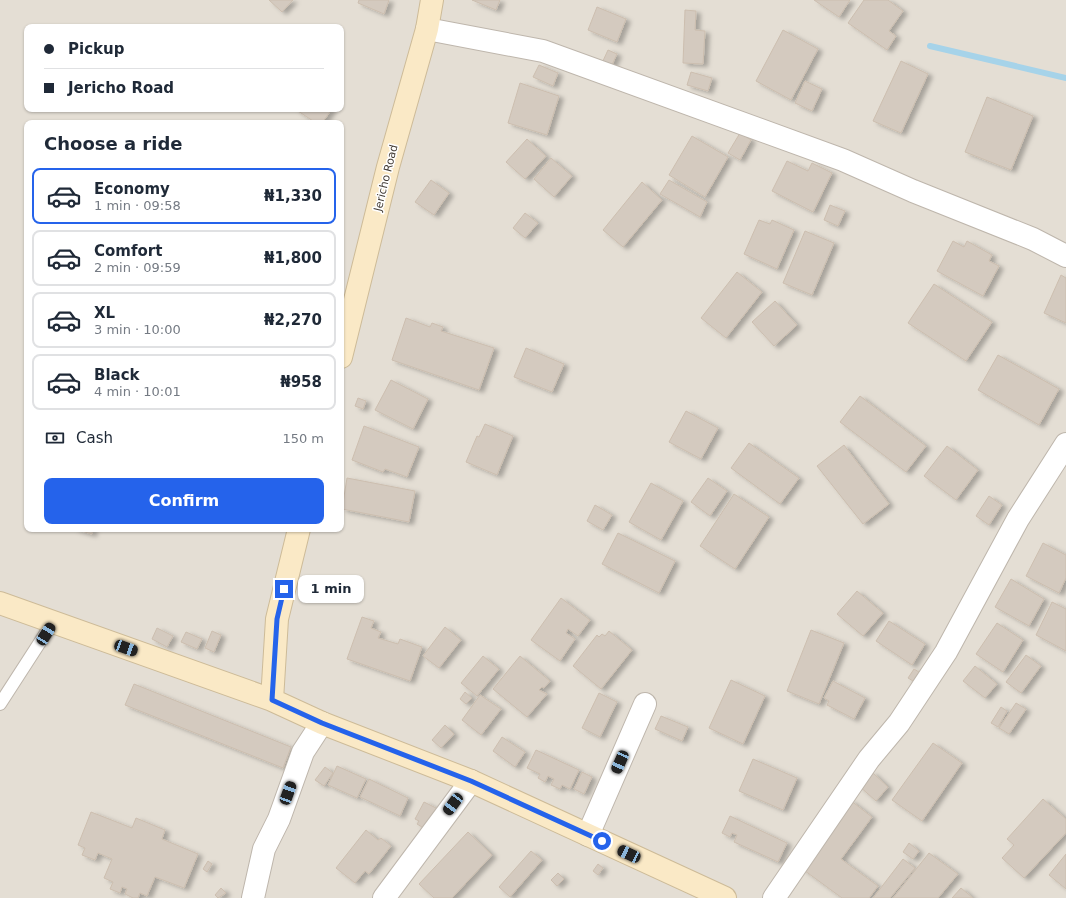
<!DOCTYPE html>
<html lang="en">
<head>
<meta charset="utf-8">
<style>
  :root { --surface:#fff; --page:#f2f2f3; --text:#1f2937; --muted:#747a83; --line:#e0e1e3; --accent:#2563eb }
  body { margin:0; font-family:"DejaVu Sans",sans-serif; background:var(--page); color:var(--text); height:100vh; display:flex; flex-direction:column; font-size:15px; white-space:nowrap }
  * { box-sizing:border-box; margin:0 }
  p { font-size:13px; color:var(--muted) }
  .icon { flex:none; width:22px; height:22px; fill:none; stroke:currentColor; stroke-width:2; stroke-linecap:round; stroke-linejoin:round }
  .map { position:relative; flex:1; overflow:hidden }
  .side { position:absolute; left:24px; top:120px; width:320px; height:412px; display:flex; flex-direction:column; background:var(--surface); border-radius:8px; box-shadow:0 1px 3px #0004 }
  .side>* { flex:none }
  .banner { position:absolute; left:24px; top:24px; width:320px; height:88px; border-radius:8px; box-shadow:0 1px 3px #0004; display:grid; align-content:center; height:88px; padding:0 20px; background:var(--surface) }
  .end { position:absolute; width:18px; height:18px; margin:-9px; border:5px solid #2563eb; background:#fff; box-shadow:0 0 0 2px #fff }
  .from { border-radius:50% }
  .bubble { position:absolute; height:28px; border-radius:8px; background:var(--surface); box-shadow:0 1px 3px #0004; font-size:13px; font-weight:700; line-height:28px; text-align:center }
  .car { position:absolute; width:12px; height:24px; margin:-12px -6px; border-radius:5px; box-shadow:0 0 3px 1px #0007; background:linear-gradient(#222 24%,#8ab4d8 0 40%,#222 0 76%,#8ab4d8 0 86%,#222 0) }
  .banner b { display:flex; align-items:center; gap:14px; height:38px; font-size:15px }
  .banner b+b { border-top:1px solid var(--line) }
  .banner i { width:10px; height:10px; background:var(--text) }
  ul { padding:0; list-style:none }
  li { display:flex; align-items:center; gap:12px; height:56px; margin:0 8px 6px; padding:0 12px; border:2px solid var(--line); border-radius:8px }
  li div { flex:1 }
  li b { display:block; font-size:15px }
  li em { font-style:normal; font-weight:700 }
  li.on { border-color:var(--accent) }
  li>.icon { width:36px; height:36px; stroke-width:1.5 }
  h2 { padding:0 20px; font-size:18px; line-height:48px }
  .pay { display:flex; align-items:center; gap:10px; height:44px; padding:0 20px; font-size:15px }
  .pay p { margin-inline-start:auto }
  .button { display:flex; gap:8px; margin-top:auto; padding:8px 20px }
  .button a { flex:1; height:46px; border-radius:8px; background:var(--accent); color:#fff; font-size:16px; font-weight:700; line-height:46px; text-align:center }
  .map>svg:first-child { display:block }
  .residential { fill:#e4ded4; fill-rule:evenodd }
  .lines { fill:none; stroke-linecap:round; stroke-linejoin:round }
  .stream { stroke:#a6d3e9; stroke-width:6 }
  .building { fill:#d4cabf; stroke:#ccbeaf; filter:url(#shadow) }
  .lane-casing { stroke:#beb6ac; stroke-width:14 }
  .street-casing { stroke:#beb6ac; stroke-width:24 }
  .secondary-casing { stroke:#cdbb98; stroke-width:24 }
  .lane { stroke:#fff; stroke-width:12 }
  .street { stroke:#fff; stroke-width:22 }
  .secondary { stroke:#fae9c6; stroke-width:22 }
  .route { stroke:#2563eb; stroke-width:5 }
  .labels { text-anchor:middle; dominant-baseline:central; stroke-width:3; stroke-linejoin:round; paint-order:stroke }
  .street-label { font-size:11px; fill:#433c35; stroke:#fff }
</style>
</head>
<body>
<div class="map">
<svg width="1066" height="898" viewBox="0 0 1066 898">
  <defs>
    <filter id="shadow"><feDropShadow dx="4.5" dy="2.5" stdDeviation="2" flood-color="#0004"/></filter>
  </defs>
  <rect width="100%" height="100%" fill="#f1ece5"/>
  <path class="residential" d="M0 0H1066V898H0ZM27 27H341V109H27ZM27 123H341V529H27Z"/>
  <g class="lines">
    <path class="stream" d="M930 46 1066 78"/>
  </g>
  <path class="building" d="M269 0H293L282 12Z
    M359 0H389L384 14 358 3Z
    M472 0H500L496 10Z
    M814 0H850L839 17Z
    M864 0H888L903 11 889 31 896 36 887 50 848 23Z
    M597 7 626 19 617 42 588 30Z
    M685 10 696 11 695 30 705 31 703 64 683 63Z
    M783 30 818 49 791 100 756 81Z
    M608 50 617 54 611 67 602 63Z
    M901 61 928 74 901 133 873 121Z
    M539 65 558 73 553 86 533 77Z
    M691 72 712 78 708 91 687 85Z
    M805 81 822 89 812 111 795 103Z
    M520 83 559 96 547 135 508 123Z
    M987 97 1033 116 1011 170 965 152Z
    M295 109H332L322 123H316Z
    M740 133 751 140 740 160 728 153Z
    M692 136 728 157 705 197 669 175Z
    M527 139 546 156 525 179 506 162Z
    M551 158 572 176 554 197 534 179Z
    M787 161 808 171 812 163 832 173 813 212 772 191Z
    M431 180 449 193 434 215 415 202Z
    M669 180 707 202 700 217 660 194Z
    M642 182 662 200 623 247 603 230Z
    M830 205 845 211 838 226 824 220Z
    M525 213 538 223 525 238 513 228Z
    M759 220 770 224 772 220 794 230 777 269 744 254Z
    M805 231 834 243 812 295 783 283Z
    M953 241 964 247 967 241 992 255 989 261 999 266 983 296 937 271Z
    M737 272 762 292 726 338 701 318Z
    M1061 275 1066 278V323L1044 313Z
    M934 284 992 322 966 361 908 323Z
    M775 301 797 325 774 346 752 322Z
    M406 318 430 327 432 323 443 327 441 331 494 348 479 390 392 360Z
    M526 348 564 364 552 392 514 377Z
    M998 355 1059 389 1039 425 978 390Z
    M391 380 428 399 413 429 375 410Z
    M860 396 926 446 906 472 840 422Z
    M358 398 366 401 363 409 355 406Z
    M686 411 718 428 701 459 669 442Z
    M485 424 513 436 497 475 466 462 477 436 479 437Z
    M364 426 419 447 407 477 385 469 383 472 352 460Z
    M749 443 799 478 780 504 731 468Z
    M844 445 889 504 863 524 817 466Z
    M947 446 978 470 956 500 924 476Z
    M347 478 415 491 409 522 342 509Z
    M708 478 727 491 710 516 691 502Z
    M651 483 683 501 661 540 629 522Z
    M734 494 769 517 735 569 700 546Z
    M989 496 1002 505 989 525 976 516Z
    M595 505 612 515 603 530 587 521Z
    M74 529H93L92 534Z
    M618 533 675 561 659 593 602 564Z
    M1043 543 1066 555V578L1059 593 1026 576Z
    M1011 579 1044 599 1029 626 995 607Z
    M857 591 883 613 863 636 837 614Z
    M561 598 590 620 578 636 568 629 566 633 575 639 560 661 531 640Z
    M1052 602 1066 609V651L1036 635Z
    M362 617 374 621 371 628 381 632 378 638 398 644 400 639 422 647 410 681 347 659Z
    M889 621 925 644 912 665 876 641Z
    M997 623 1023 640 1003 672 976 654Z
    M445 627 461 640 439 668 423 656Z
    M157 628 173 636 167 647 152 639Z
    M811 630 844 643 819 704 787 691Z
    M212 631 221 635 214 652 205 648Z
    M609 631 632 650 601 689 573 666 597 635 599 637 602 634 605 636Z
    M186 632 202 639 197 649 181 642Z
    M1026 655 1041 666 1021 693 1006 682Z
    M483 656 499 669 477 696 461 683Z
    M520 656 550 681 544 688 542 687 539 690 547 694 527 717 493 689Z
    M975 666 997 684 985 698 963 681Z
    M914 669 919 672 913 681 908 678Z
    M731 680 765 696 743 744 709 728Z
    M833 681 865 698 854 719 827 705 829 701 824 698Z
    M134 684 291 747 283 768 125 705Z
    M465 692 472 698 466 704 460 699Z
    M599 693 617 702 600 737 582 728Z
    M480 695 501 709 481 735 462 720Z
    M1016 703 1026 709 1009 734 999 728Z
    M1001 707 1007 711 998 727 991 723Z
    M661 716 688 727 682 741 655 729Z
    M445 725 454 734 441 748 432 740Z
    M502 737 525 752 515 767 493 751Z
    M933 743 962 763 922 821 892 800Z
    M536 750 579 770 570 789 562 785 560 789 551 785 554 779 548 776 545 782 538 778 540 774 527 768Z
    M753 759 797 778 783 810 739 791Z
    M337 766 366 779 357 798 328 785Z
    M325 767 333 773 324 786 315 780Z
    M582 772 592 777 584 794 574 789Z
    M872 772 888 787 876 801 859 786Z
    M369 779 408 798 400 816 360 797Z
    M1043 799 1066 819V833L1024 878 1002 858 1014 845 1007 839Z
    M850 800 872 817 841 859 878 886 869 898H842L801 868Z
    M424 802 438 809 427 830 417 824 419 821 415 819Z
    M91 812 132 828 136 818 165 830 162 839 198 854 184 888 155 877 147 896 140 893 138 898H133L125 894 127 889 122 887 120 893 110 889 113 882 104 878 112 859 98 853 95 860 82 855 85 848 78 845Z
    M730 816 787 843 778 862 734 842 737 835 732 833 730 837 722 833Z
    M366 830 378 840 381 838 391 846 369 874 365 871 355 883 336 868Z
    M468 832 492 855 452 898H434L419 884Z
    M909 843 919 851 913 859 903 852Z
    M531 851 542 860 510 897 499 887Z
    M929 853 958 874 938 898H893Z
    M1066 854V889L1049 875Z
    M903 859 915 868 890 898H873Z
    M208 861 212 864 207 872 203 869Z
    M598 864 603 868 598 875 593 871Z
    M558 873 564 879 557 886 551 880Z
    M221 888 226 893 218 898 215 895Z
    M961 888 973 898H952Z"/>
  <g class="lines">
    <defs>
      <path id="lane" d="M0 704 53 622"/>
      <path id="street" d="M427 29 543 51 843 160 913 191 1033 239 1066 256
        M588 835 645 704
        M253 898 264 849 279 819 303 752 322 723
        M384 898 471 781
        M774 898 869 759 899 723 946 652 1018 519 1066 444"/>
      <path id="secondary" d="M341 357 388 167 427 29 432 0
        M0 603 272 700 322 723 471 781 725 898
        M272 700 277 619 299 529"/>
    </defs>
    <use href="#lane" class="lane-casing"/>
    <use href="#street" class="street-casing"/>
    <use href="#secondary" class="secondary-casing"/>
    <use href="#lane" class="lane"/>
    <use href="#street" class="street"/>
    <use href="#secondary" class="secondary"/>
  </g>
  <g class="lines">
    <path class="route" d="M284 589 277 619 272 700 322 723 471 781 602 841"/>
  </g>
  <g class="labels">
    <g class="street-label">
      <text transform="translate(386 178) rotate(-76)">Jericho Road</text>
    </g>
  </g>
</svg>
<i class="end from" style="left:602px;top:841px"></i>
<i class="end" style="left:284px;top:589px"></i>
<div class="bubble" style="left:298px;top:575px;width:66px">1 min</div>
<i class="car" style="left:46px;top:634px;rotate:32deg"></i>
<i class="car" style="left:126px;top:648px;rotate:110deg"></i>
<i class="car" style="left:620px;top:762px;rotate:204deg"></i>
<i class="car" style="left:288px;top:793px;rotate:20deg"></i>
<i class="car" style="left:453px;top:804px;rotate:217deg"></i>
<i class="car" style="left:629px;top:854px;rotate:295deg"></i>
<div class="banner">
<b><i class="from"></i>Pickup</b>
<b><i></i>Jericho Road</b>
</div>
<section class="side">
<h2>Choose a ride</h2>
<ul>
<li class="on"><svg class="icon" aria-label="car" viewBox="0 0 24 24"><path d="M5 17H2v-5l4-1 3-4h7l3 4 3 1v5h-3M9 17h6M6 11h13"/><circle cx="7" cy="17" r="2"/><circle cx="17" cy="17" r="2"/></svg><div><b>Economy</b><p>1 min · 09:58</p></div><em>₦1,330</em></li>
<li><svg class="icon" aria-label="car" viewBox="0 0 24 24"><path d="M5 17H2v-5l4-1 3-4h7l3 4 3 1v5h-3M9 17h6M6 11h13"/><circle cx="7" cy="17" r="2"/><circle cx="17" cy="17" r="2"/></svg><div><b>Comfort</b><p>2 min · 09:59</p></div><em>₦1,800</em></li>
<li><svg class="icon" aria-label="car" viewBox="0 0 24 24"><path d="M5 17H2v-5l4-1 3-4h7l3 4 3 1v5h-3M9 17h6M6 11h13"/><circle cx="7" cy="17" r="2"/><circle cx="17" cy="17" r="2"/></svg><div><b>XL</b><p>3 min · 10:00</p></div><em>₦2,270</em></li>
<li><svg class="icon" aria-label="car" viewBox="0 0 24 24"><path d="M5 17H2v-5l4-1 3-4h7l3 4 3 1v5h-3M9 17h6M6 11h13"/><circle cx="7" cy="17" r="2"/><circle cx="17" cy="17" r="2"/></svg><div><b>Black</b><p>4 min · 10:01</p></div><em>₦958</em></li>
</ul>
<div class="pay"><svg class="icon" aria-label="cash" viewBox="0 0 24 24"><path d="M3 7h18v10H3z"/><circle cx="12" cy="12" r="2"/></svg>Cash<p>150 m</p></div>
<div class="button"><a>Confirm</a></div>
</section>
</div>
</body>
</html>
